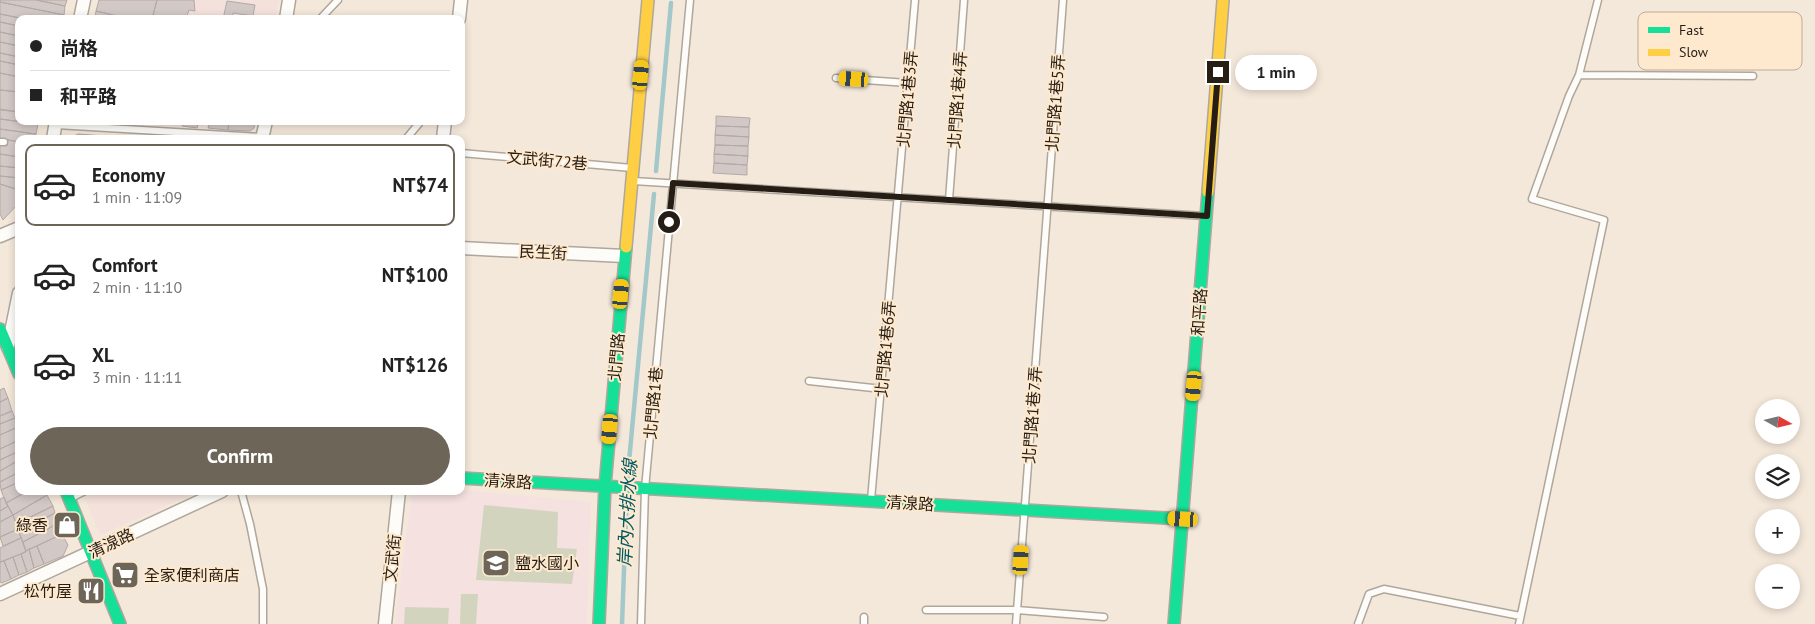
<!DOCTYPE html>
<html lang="en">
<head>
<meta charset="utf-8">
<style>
  :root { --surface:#fff; --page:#f6f6f6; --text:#222; --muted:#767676; --line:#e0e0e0; --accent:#6e6559 }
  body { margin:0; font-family:"PT Sans","Noto Sans TC",sans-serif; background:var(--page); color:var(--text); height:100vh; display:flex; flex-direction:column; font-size:19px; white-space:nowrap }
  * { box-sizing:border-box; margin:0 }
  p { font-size:16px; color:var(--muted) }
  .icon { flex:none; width:28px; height:28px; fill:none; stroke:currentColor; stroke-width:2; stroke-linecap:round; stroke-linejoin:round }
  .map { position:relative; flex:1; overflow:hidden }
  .panel { position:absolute; left:15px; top:135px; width:450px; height:360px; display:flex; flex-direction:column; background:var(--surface); border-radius:10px; box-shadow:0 2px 8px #0003 }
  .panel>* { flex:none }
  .banner { position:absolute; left:15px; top:15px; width:450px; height:110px; border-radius:10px; box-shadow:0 2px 8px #0003; display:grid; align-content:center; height:110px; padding:0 15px; background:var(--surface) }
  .needle { width:32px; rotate:98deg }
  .controls { position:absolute; left:1755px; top:399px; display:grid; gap:10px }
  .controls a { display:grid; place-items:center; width:45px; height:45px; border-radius:50%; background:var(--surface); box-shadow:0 2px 8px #0003; font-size:25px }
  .end { position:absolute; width:22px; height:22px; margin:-11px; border:6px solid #261e14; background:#fff; box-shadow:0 0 0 2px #fff }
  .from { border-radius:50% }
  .bubble { position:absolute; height:35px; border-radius:18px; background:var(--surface); box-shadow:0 2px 8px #0003; font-size:16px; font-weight:600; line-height:35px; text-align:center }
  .car { position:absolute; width:15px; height:30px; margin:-15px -8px; border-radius:6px; box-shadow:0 0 4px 1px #0007; background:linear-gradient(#f5c518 24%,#345 0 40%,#f5c518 0 76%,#345 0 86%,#f5c518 0) }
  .banner b { display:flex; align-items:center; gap:18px; height:48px; font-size:19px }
  .banner b+b { border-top:1px solid var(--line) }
  .banner i { width:12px; height:12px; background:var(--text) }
  ul { padding:9px 0 0; list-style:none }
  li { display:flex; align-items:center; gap:15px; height:82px; margin:0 10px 8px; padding:0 5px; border:2px solid transparent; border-radius:10px }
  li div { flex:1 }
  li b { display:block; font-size:19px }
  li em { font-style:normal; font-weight:600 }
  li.selected { border-color:var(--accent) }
  li>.icon { width:45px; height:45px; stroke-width:1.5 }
  .action { display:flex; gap:10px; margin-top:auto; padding:10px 15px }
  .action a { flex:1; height:58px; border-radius:30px; background:var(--accent); color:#fff; font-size:20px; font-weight:600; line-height:58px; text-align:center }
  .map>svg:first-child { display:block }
  .commercial { fill:#f5e1db }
  .education { fill:#f4e1e0 }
  .green { fill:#d3d4be }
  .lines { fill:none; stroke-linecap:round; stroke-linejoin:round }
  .stream { stroke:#a3c8ca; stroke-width:4.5 }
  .building { fill:#d2c8c5; stroke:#b4a9a6 }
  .lane-casing { stroke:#afa79c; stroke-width:9 }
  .street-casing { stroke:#afa79c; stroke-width:15 }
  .fast-casing { stroke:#afa79c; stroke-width:14 }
  .slow-casing { stroke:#afa79c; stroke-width:14 }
  .lane { stroke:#fdfcf9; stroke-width:6 }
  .street { stroke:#fdfcf9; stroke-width:12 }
  .fast { stroke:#16e098; stroke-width:11 }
  .slow { stroke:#ffcf43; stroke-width:11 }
  .route { stroke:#261e14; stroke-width:6 }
  .labels { text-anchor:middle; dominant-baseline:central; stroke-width:4; stroke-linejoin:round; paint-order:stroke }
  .street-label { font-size:16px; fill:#261e14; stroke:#fee9cf }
  .poi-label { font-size:16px; fill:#261e14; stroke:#fee9cf; text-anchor:end }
  .water-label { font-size:18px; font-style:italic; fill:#005a64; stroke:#fee9cf }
  .key { fill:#fee9cf; stroke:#bdac97; stroke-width:1 }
  .key-label { font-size:14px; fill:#261e14 }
</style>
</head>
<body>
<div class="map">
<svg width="1815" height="624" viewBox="0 0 1815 624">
  <rect width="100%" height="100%" fill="#f4e8da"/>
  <path class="commercial" d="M100 0H279L275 19H95Z
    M97 121H255L253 132Z
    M82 491H200L100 535Z"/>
  <path class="education" d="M461 490 591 502 587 624H395L412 491H461Z"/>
  <path class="green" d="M484 505 558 512 557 548 577 549 572 584 476 580Z
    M461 594H478L476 624H460Z
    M405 607 449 608 448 624H404Z"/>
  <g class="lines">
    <path class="stream" d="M656 171 671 3
      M627 483 654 194
      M622 624 627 490"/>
  </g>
  <path class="building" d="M0 0H36L65 6 64 15 0 2Z
    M36 0H67L65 6Z
    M99 0H157L152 19H130L96 11Z
    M157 0H194L195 11 189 10 186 19H152Z
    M227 1 255 5 253 16 233 13 232 19H223Z
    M0 2 64 15 63 19H25L0 14Z
    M96 11 130 19H95Z
    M0 14 25 19H19V26L0 22Z
    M0 22 19 26V36L0 32Z
    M0 32 19 36V46L0 42Z
    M0 42 19 46V57L0 53Z
    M0 53 19 57V65L0 61Z
    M0 61 19 65V77L0 73Z
    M0 73 19 77V92L0 90Z
    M0 90 19 92V112L0 110Z
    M0 109 19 112V121H38V124L0 119Z
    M716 116 750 118 749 127 716 126Z
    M0 119 38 124 36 134 0 129Z
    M183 121H199L197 128 182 126Z
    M210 121H229L228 130 208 128Z
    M229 121H255L254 128 250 131 228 130Z
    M716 126 749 127V137L715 135Z
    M0 129 36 134 35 139H19V142L0 138Z
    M78 134 144 139H68Z
    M715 135 749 137 748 146 715 145Z
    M8 140 19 142V157L0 154V145L7 146Z
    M715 145 748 146V156L714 154Z
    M0 154 19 157V168L0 166Z
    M714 154 748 156 747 165 714 163Z
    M714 163 747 165V175L713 173Z
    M0 166 19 168V178L0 176Z
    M0 176 19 178V190L0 184Z
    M0 184 19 190V200L16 206 3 220 0 214Z
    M4 388 8 398 0 402V390Z
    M8 398 12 411 0 416V402Z
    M12 411 15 418 0 424V416Z
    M15 418 18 427 0 435V424Z
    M18 427 19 440 0 449V435Z
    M19 440V451L0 460V449Z
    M19 451V460L0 471V460Z
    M19 460V472L0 482V471Z
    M19 472V482L1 490 0 482Z
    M19 482V491H28L6 503 1 490Z
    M28 491H46L47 495 13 515 6 503Z
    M47 495 53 506 16 524 13 515Z
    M4 497 8 506 0 511V499Z
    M8 506 13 515 0 522V511Z
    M53 506 55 513 19 532 16 524Z
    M55 513 59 523 23 542 19 532Z
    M13 515 18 529 0 537V522Z
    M59 523 62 534 26 551 23 542Z
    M18 529 21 538 3 546 0 537Z
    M62 534 68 545 63 556 44 564 37 546Z
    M21 538 26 552 0 562V548Z
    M37 546 44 564 34 568 29 549Z
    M29 549 34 568 27 572 21 554Z
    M21 554 27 572 19 575 13 557Z
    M13 557 19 575 11 579 4 561Z
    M4 561 11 579 2 583 0 582V562Z"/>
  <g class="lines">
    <defs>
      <path id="lane" d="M320 19 338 0
        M1579 75 1753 76
        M836 78 908 83
        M56 125 262 137
        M406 139 421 121
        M0 142H4
        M461 153 632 168
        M633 181 1205 216
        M949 200 964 0
        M809 381 882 389
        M241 491 250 524 263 589V624
        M71 498 85 491
        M871 500 915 0
        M926 610H1017L1104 617
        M641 624 645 489 690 0
        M864 624V617
        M1016 624 1063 0
        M1358 624 1369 594 1384 589 1520 616
        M1519 624 1604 220 1532 199 1569 96 1579 75 1598 0"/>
      <path id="street" d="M80 19 84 0
        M286 19 289 0
        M459 19 461 0
        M53 139 56 121
        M262 139 266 121
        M443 139 445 121
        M0 236 19 228
        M461 248 624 256
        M8 347 19 293
        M0 594 222 491
        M385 624 399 491"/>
      <path id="fast" d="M0 329 19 374
        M461 478 1183 519
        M66 491 120 624
        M599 624 605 486 626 247
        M1174 624 1208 192"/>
      <path id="slow" d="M1208 192 1223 0
        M626 247 648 0"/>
    </defs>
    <use href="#lane" class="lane-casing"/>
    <use href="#street" class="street-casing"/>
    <use href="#fast" class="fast-casing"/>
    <use href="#slow" class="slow-casing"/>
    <use href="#lane" class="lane"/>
    <use href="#street" class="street"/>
    <use href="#fast" class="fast"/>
    <use href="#slow" class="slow"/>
  </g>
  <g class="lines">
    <path class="route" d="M669 222 673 183 1207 216 1218 72"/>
  </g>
  <defs>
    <symbol id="shop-square" viewBox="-11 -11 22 22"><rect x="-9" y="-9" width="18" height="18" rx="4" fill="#6e6559" stroke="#fee9cf"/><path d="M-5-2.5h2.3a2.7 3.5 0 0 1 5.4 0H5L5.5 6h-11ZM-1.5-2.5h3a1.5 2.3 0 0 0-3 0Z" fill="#fff"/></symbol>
    <symbol id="school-square" viewBox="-11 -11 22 22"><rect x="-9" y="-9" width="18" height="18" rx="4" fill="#6e6559" stroke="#fee9cf"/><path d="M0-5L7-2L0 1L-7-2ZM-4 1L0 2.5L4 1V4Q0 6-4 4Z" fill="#fff"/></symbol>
    <symbol id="supermarket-square" viewBox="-11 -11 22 22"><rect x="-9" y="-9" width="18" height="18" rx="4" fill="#6e6559" stroke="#fee9cf"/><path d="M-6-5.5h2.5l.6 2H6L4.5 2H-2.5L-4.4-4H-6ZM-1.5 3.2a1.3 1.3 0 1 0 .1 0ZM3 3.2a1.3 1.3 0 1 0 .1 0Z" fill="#fff"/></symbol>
    <symbol id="restaurant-square" viewBox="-11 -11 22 22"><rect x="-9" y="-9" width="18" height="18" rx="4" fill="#6e6559" stroke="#fee9cf"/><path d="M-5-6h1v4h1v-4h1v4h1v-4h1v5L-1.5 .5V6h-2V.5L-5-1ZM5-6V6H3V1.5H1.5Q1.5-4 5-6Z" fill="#fff"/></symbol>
  </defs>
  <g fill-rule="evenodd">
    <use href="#shop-square" x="51" y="509" width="32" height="32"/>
    <use href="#school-square" x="480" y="547" width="32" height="32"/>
    <use href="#supermarket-square" x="109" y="559" width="32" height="32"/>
    <use href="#restaurant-square" x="75" y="575" width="32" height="32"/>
  </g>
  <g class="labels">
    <g class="street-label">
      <text transform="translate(907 99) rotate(-85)">北門路1巷3弄</text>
      <text transform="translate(957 100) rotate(-86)">北門路1巷4弄</text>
      <text transform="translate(1055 103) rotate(-86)">北門路1巷5弄</text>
      <text transform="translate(547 160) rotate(5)">文武街72巷</text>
      <text transform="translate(543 252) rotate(3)">民生街</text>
      <text transform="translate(1199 312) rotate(-86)">和平路</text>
      <text transform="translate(885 349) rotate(-85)">北門路1巷6弄</text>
      <text transform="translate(616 357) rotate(-85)">北門路</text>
      <text transform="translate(653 403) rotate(-85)">北門路1巷</text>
      <text transform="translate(1032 415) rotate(-86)">北門路1巷7弄</text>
      <text transform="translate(508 481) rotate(3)">清湶路</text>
      <text transform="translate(910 503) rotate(3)">清湶路</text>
      <text transform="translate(111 543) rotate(-25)">清湶路</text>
      <text transform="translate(392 558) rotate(-84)">文武街</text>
    </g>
    <g class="poi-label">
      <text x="48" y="525">綠香</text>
      <text x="515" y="563" text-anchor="start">鹽水國小</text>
      <text x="144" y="575" text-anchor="start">全家便利商店</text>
      <text x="72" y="591">松竹屋</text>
    </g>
    <g class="water-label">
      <text transform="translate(627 513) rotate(-87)">岸內大排水線</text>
    </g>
  </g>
  <rect x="1638" y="12" width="164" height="58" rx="8" class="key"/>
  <rect x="1648" y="27" width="22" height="6" fill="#16e098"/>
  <rect x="1648" y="49" width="22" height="7" fill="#ffcf43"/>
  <g class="key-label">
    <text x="1679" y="35">Fast</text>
    <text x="1679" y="57">Slow</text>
  </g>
</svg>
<div class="controls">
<a><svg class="needle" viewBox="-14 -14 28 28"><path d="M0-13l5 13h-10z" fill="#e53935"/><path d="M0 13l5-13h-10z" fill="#767676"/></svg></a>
<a><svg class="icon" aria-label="layers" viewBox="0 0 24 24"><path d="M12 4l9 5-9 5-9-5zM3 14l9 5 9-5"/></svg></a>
<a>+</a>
<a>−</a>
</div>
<i class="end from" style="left:669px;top:222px"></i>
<i class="end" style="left:1218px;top:72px"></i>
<div class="bubble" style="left:1235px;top:55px;width:82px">1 min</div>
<i class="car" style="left:641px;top:75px;rotate:5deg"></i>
<i class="car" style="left:854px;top:79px;rotate:274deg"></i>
<i class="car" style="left:621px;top:294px;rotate:5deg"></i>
<i class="car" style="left:1194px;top:386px;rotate:185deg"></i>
<i class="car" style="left:610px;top:429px;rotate:185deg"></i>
<i class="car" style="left:1183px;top:519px;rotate:273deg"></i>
<i class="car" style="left:1021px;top:560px;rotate:4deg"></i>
<div class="banner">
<b><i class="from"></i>尚格</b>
<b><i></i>和平路</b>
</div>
<section class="panel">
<ul>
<li class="selected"><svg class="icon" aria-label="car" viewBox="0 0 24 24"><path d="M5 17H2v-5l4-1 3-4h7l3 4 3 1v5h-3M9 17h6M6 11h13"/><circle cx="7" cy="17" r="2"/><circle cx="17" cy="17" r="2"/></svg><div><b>Economy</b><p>1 min · 11:09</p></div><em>NT$74</em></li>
<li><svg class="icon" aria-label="car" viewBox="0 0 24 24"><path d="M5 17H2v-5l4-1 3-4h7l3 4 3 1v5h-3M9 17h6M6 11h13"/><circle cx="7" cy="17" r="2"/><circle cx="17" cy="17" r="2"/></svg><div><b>Comfort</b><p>2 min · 11:10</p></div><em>NT$100</em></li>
<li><svg class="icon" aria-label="car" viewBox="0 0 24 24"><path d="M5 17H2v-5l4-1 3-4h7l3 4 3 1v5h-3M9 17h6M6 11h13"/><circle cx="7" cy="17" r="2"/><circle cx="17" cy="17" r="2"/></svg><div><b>XL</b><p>3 min · 11:11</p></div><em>NT$126</em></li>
</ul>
<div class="action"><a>Confirm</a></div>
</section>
</div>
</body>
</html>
